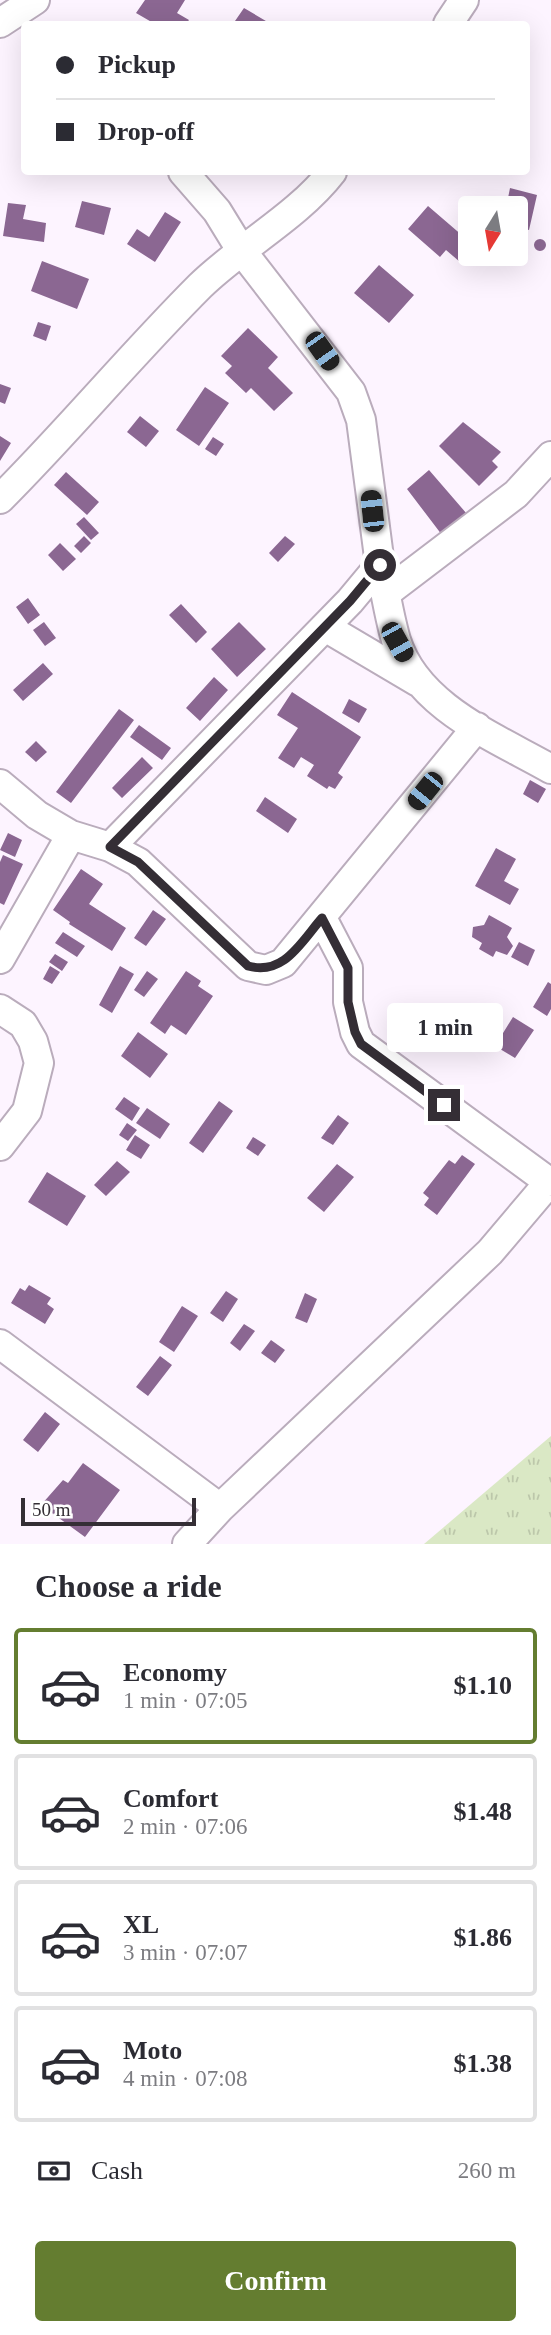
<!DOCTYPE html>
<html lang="en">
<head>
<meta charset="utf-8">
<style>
  :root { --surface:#fff; --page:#f7f7f7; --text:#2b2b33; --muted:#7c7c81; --line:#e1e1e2; --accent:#647d30 }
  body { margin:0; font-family:"Times New Roman",serif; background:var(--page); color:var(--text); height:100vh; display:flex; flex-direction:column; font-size:26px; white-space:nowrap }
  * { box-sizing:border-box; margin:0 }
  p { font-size:23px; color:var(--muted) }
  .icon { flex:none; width:38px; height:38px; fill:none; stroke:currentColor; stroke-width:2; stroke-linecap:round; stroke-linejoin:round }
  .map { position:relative; height:1544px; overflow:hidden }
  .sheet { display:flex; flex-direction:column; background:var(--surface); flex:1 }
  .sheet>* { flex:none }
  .top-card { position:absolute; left:21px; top:21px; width:509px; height:154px; border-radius:7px; box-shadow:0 7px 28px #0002; display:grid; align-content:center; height:154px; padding:0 35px; background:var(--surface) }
  .needle { width:46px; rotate:191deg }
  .controls { position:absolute; left:458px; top:196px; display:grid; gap:14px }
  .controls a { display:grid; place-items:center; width:70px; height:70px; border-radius:7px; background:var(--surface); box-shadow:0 7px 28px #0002; font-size:35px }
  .scale { position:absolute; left:21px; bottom:18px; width:175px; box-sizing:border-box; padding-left:7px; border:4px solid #342e35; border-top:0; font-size:19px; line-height:24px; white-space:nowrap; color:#342e35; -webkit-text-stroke:5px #fff; paint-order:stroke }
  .end { position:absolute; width:32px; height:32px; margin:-16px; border:9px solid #342e35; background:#fff; box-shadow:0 0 0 4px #fff }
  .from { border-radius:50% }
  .bubble { position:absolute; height:49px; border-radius:7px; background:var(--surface); box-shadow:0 7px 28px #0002; font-size:23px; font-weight:800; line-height:49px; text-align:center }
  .car { position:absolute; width:21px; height:42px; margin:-21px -10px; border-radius:9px; box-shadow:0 0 5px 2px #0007; background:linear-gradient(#222 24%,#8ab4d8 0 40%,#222 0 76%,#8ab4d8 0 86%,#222 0) }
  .top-card b { display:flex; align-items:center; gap:24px; height:66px; font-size:26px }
  .top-card b+b { border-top:2px solid var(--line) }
  .top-card i { width:18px; height:18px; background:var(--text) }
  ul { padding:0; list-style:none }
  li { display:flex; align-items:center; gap:21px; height:116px; margin:0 14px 10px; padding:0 21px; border:4px solid var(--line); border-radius:7px }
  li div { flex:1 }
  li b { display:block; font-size:26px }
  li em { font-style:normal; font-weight:800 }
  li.on { border-color:var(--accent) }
  li>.icon { width:63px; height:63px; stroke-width:1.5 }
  h2 { padding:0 35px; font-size:32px; line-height:84px }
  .pay { display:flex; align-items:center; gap:18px; height:77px; padding:0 35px; font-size:26px }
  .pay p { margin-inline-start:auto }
  .primary-button { display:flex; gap:14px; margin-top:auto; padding:14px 35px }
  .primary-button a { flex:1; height:80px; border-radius:7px; background:var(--accent); color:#fff; font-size:28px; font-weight:800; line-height:80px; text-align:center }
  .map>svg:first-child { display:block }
  .grass { fill:url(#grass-tufts) }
  .building { fill:#8b6792 }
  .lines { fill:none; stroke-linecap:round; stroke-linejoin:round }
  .minor-casing { stroke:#baacbc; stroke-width:32 }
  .minor { stroke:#fff; stroke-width:28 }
  .route { stroke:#342e35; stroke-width:9 }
</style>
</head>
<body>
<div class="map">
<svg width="551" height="1544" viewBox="0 0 551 1544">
  <defs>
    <pattern id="grass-tufts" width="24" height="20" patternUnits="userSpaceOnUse" patternTransform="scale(1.75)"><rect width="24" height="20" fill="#dae8c5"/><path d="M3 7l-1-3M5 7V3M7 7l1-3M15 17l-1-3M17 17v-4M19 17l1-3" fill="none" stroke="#bcc7aa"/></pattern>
  </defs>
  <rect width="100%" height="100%" fill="#fdf4ff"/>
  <path class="grass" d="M551 1436V1544H424Z"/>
  <path class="building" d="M145 0H185L177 13 189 20 186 24H155L136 13Z
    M244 8 271 24H241L235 21Z
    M510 188 537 195 529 230 516 227V208H506Z
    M82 201 111 208 104 235 75 227Z
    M8 203 26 205 23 219 46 223 44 242 3 236Z
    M428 206 471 243V250L460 262 446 250 440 257 408 229Z
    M165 212 181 222 155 262 127 244 137 229 149 237Z
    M534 245a6 6 0 1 1 12 0a6 6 0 1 1-12 0Z
    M42 261 89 279 77 309 31 291Z
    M379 265 414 295 389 323 354 293Z
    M38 322 51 326 46 341 33 336Z
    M248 328 278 357 268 368 293 393 274 411 251 388 246 393 225 373 232 366 221 356Z
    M0 384 11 388 5 404 0 402Z
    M205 387 229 403 199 446 176 430Z
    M140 416 159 431 146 447 127 432Z
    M463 422 501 452 492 461 498 467 479 486 439 446Z
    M0 436 11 443 0 461Z
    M213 437 224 444 216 456 205 449Z
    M429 470 467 514 442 535 407 489Z
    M66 472 99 502 87 515 54 485Z
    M84 517 99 533 91 540 76 524Z
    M84 536 91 543 81 553 74 546Z
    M285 536 295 544 278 562 269 553Z
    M60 543 76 559 63 571 48 555Z
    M28 598 40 615 28 624 16 607Z
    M181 604 207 632 196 643 169 615Z
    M44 622 56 638 45 646 33 630Z
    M239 622 266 649 237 677 211 649Z
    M43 663 53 674 23 701 13 690Z
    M214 677 228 690 200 721 186 708Z
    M292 692 361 737 338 773 343 777 335 789 329 786 327 789 307 776 314 765 301 757 294 768 278 758 298 728 277 715Z
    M349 699 367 709 359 723 342 713Z
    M119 709 134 720 71 803 56 792Z
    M139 725 171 748 162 760 130 737Z
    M36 741 47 752 36 762 25 752Z
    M142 757 153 768 122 798 112 788Z
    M530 780 546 789 538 803 523 794Z
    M265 797 297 819 288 833 256 811Z
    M8 833 22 840 15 857 0 850Z
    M496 848 516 859 504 881 519 889 510 905 475 886Z
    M3 855 23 864 4 905 0 903V862Z
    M81 869 103 884 89 904 126 928 112 951 69 924 70 922 53 910Z
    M153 910 166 919 146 946 134 938Z
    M489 915 512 928 507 937 513 946 507 955 496 951 493 957 479 949 482 943 472 937 473 927 484 925Z
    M63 932 85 946 77 957 55 943Z
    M519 942 535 950 528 966 511 957Z
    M55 954 68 962 62 971 49 962Z
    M50 966 60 972 52 984 43 979Z
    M120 966 134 974 112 1013 99 1005Z
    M147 971 158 979 144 997 134 990Z
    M186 971 201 981 198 986 213 996 186 1035 171 1025 165 1034 150 1023Z
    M548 982 551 984V1009L547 1016 533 1007Z
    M513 1017 534 1030 515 1058 495 1046Z
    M138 1032 168 1054 150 1078 121 1056Z
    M124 1097 140 1108 132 1121 115 1109Z
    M219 1101 233 1111 203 1153 189 1143Z
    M147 1108 170 1124 160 1139 136 1123Z
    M338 1115 349 1123 333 1145 321 1138Z
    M127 1123 137 1130 128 1141 119 1135Z
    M135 1135 150 1145 141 1159 126 1150Z
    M253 1137 266 1145 258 1156 246 1148Z
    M462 1155 475 1164 437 1215 424 1205 429 1198 423 1193 449 1160 455 1164Z
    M117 1161 130 1172 106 1196 94 1185Z
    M337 1164 354 1177 324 1212 307 1198Z
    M47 1172 86 1196 67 1226 28 1202Z
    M29 1285 51 1298 47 1304 54 1309 45 1324 11 1303 20 1288 25 1291Z
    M226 1291 238 1299 223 1322 210 1313Z
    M305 1293 317 1299 307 1323 295 1318Z
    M182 1306 198 1316 174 1352 159 1342Z
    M244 1324 255 1331 240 1351 230 1343Z
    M271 1340 285 1350 275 1363 261 1353Z
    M160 1356 172 1365 148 1396 136 1387Z
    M45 1412 60 1424 38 1452 23 1440Z
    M83 1463 120 1490 85 1537 41 1505 63 1480 68 1483Z"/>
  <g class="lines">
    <defs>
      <path id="minor" d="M0 23 35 0
        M448 24 464 0
        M0 499C69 430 131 355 200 286 241 246 297 217 332 172
        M380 565C385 590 389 616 396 640 417 707 495 737 551 769
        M386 593 516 494 551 456
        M325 627 418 682
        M0 784 37 815 71 835 110 847 138 862 248 966 266 970 283 963 477 727
        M110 847 350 601 380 565 361 420 351 392 241 250 217 211 183 172
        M322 918 348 968V1002L355 1032 361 1044 549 1182
        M0 959 71 835
        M0 1009 23 1024 33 1041 39 1063 27 1111 0 1146
        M0 1344 220 1508
        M187 1544 220 1508 490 1252 551 1180"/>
    </defs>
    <use href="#minor" class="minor-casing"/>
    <use href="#minor" class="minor"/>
  </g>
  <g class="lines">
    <path class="route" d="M380 565 350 601 110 847 138 862 248 966C284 976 301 942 322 918L348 968V1002L355 1032 361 1044 444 1105"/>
  </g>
</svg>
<div class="controls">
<a><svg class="needle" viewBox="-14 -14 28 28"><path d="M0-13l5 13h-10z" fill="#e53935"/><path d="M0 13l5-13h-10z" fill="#7c7c81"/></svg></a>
</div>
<div class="scale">50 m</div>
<i class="end from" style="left:380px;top:565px"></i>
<i class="end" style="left:444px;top:1105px"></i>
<div class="bubble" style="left:387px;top:1003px;width:116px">1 min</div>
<i class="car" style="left:322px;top:351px;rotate:145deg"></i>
<i class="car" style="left:372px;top:511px;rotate:354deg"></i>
<i class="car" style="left:397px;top:642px;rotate:151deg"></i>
<i class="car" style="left:425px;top:791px;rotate:219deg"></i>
<div class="top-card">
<b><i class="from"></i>Pickup</b>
<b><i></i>Drop-off</b>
</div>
</div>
<section class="sheet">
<h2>Choose a ride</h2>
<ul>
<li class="on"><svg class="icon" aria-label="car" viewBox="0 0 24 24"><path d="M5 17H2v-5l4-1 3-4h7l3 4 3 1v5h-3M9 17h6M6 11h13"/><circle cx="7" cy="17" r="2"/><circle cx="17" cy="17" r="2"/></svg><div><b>Economy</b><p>1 min · 07:05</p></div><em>$1.10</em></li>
<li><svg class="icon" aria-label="car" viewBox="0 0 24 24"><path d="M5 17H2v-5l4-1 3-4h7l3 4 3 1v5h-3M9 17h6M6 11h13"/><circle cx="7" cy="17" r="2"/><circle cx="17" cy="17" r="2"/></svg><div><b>Comfort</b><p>2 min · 07:06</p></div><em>$1.48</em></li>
<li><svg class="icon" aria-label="car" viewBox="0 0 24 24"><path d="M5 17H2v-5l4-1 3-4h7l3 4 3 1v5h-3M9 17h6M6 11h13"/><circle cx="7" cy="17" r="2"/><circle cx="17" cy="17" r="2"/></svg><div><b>XL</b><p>3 min · 07:07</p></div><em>$1.86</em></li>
<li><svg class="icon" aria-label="car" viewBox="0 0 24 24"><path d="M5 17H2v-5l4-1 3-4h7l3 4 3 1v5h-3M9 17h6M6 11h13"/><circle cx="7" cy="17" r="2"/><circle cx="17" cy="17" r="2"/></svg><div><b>Moto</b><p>4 min · 07:08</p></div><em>$1.38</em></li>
</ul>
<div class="pay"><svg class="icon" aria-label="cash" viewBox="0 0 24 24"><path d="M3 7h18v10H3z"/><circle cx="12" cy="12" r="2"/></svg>Cash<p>260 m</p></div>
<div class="primary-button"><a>Confirm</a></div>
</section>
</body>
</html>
